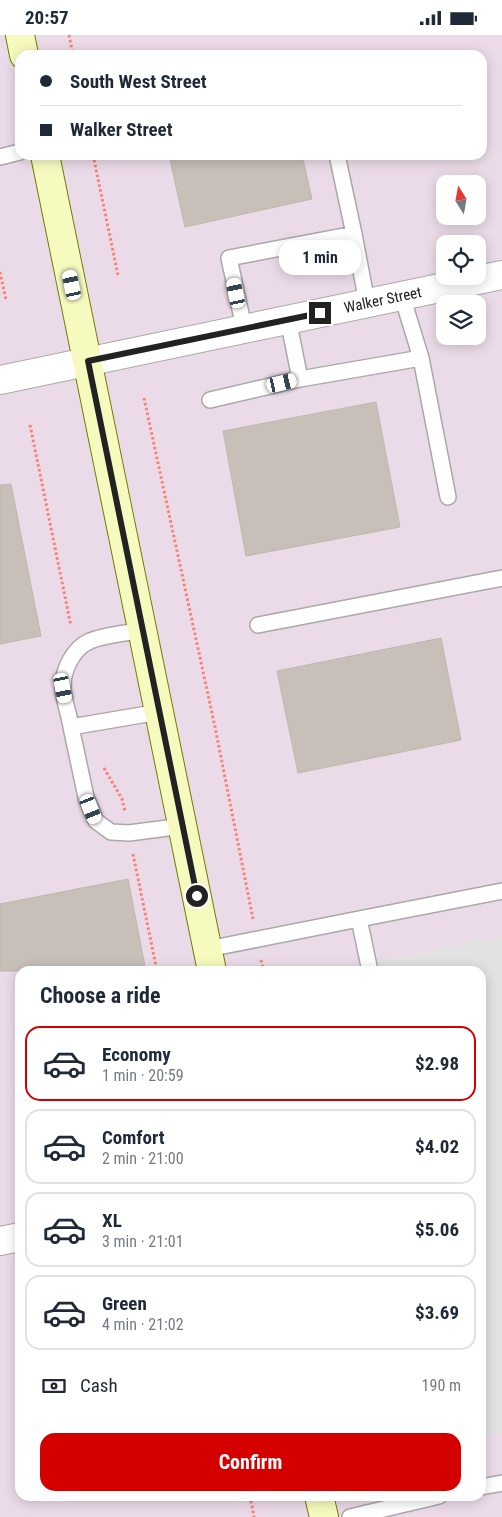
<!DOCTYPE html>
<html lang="en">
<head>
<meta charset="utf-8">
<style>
  :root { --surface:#fff; --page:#f6f6f7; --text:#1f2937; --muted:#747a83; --line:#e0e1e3; --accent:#d40000 }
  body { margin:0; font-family:"Roboto Condensed",sans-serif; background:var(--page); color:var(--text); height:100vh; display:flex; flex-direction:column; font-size:19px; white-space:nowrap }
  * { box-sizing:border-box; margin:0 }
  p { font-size:16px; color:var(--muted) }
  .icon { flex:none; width:28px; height:28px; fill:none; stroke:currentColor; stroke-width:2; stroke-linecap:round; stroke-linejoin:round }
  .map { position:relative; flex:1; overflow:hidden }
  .panel { position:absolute; left:15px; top:931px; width:471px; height:535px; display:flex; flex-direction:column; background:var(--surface); border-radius:15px; box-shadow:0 2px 12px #0003 }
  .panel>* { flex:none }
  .hud { position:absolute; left:15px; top:15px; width:472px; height:110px; border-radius:15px; box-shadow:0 2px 12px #0003; display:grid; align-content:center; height:110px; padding:0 25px; background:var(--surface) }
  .needle { width:32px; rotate:349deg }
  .tools { position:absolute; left:436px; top:140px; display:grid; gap:10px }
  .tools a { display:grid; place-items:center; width:50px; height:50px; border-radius:10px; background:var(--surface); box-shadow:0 2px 12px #0003; font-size:25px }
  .end { position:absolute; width:22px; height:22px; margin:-11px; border:6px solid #222; background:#fff; box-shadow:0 0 0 2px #fff }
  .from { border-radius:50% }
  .bubble { position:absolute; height:35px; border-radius:15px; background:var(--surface); box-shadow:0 2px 12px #0003; font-size:16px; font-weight:700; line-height:35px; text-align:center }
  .car { position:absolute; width:15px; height:30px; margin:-15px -8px; border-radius:6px; box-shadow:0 0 4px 1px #0007; background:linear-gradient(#fff 24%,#345 0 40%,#fff 0 76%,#345 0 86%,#fff 0) }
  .hud b { display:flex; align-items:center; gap:18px; height:48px; font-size:19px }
  .hud b+b { border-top:1px solid var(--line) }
  .hud i { width:12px; height:12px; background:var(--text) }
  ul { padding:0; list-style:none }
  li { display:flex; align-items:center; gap:15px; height:75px; margin:0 10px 8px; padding:0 15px; border:2px solid var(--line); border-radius:15px }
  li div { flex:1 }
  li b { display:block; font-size:19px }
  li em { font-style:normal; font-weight:700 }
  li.selected { border-color:var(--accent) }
  li>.icon { width:45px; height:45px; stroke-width:1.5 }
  h2 { padding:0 25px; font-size:22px; line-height:60px }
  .pay { display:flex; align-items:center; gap:12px; height:55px; padding:0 25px; font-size:19px }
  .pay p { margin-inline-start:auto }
  .button { display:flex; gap:10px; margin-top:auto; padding:10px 25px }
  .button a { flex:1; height:58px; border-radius:15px; background:var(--accent); color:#fff; font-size:20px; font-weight:700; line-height:58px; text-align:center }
  .status { display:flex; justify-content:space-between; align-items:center; height:35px; padding:0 25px; background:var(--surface); direction:ltr }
  .status svg { height:14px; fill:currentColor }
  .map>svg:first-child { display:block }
  .industrial { fill:#ebdbe8; fill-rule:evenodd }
  .parking { fill:#e2e2e2 }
  .building { fill:#c7bfb8; stroke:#c4b6ab }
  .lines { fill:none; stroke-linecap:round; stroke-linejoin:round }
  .service-casing { stroke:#a9a9a9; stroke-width:18 }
  .minor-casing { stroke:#a9a9a9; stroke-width:30 }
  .secondary-casing { stroke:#707d05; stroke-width:30 }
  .path { stroke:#fa8072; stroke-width:3; stroke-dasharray:2.5 2.5; stroke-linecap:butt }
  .service { stroke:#fff; stroke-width:15 }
  .minor { stroke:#fff; stroke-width:28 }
  .secondary { stroke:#f7fabf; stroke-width:28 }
  .route { stroke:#222; stroke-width:6 }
  .labels { text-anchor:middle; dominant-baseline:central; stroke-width:5; stroke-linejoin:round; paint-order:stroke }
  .street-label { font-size:15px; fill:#222; stroke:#fff }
</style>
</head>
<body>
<div class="status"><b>20:57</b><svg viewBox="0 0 49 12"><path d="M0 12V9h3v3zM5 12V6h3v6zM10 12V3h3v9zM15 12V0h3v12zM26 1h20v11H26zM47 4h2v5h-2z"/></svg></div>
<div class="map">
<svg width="502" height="1482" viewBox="0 0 502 1482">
  <rect width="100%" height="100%" fill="#f2efe9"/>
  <path class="industrial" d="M0 0H502V1482H0ZM20 20H482V120H20ZM445 149H478V181H445ZM445 209H478V241H445ZM445 269H478V301H445ZM20 936H481V1461H20Z"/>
  <path class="parking" d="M502 900V1398L481 1402V936H330Z"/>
  <path class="building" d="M169 120H302L312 164 185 192Z
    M376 367 400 492 246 521 223 396Z
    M11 449 41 601 0 609V450Z
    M441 603 461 705 298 738 277 636Z
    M128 844 146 936H0V869Z"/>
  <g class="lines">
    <defs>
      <path id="service" d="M337 120 354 199
        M0 122 20 117
        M402 261 421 323
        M288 284 300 344
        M244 293 229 223 354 199 367 268
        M210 365 300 344 421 323 448 462
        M258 590 502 543
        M159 677 71 692 86 762 96 786 111 797 129 798 183 791
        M71 692C69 679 64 666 63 654 62 636 73 613 90 606 103 600 128 598 143 595
        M359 884 502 856
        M208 914 359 884 370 936
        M481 1452 502 1448
        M350 1482 439 1461"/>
      <g id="minor">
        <path id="s1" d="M0 345 502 240"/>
        <path d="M0 1206 20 1202"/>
      </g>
      <path id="secondary" d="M20 0 24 20
        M45 120 212 936
        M319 1461 324 1482"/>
    </defs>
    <use href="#service" class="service-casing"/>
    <use href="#minor" class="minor-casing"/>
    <use href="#secondary" class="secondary-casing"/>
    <path class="path" d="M69 0 73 20
      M93 120 118 240
      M0 237 6 265
      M144 363 215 692 253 884
      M30 390 71 591
      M104 733 122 764 125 776
      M133 819 157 936
      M261 925 264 936
      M250 1461 254 1482"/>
    <use href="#service" class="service"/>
    <use href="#minor" class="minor"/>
    <use href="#secondary" class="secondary"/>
  </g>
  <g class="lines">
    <path class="route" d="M197 861 88 326 320 278"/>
  </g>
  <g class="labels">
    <g class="street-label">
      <text stroke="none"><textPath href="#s1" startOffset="391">Walker Street</textPath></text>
    </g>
  </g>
</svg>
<div class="tools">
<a><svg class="needle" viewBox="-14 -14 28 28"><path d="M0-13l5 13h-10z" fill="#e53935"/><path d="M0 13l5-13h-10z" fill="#747a83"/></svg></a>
<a><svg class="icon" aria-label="locate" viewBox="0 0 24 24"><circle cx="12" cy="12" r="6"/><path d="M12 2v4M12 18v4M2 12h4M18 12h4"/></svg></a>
<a><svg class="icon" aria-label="layers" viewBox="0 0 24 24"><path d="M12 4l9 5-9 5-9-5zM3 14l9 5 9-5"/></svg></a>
</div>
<i class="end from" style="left:197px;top:861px"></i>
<i class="end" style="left:320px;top:278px"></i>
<div class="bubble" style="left:279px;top:205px;width:82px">1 min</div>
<i class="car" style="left:72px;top:250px;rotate:348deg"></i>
<i class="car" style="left:236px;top:258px;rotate:348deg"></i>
<i class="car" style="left:282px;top:348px;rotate:77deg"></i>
<i class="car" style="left:63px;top:653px;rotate:169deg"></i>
<i class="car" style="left:91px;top:774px;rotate:158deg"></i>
<div class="hud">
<b><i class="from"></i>South West Street</b>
<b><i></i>Walker Street</b>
</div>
<section class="panel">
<h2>Choose a ride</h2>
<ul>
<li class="selected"><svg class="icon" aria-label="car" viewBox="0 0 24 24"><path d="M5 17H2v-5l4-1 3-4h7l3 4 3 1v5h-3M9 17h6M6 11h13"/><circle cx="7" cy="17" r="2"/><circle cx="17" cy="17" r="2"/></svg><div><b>Economy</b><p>1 min · 20:59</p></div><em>$2.98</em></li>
<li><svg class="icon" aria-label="car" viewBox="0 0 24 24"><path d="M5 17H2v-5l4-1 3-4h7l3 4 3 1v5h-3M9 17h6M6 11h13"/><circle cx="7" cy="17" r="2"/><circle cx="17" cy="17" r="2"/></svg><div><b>Comfort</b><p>2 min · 21:00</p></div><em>$4.02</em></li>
<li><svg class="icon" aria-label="car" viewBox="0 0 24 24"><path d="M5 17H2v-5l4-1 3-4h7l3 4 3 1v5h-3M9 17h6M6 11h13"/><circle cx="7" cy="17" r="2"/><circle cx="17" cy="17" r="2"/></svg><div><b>XL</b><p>3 min · 21:01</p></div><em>$5.06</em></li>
<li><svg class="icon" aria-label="car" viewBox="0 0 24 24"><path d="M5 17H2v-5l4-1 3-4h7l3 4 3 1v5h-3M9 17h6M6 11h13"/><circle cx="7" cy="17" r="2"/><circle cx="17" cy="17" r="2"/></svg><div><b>Green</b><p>4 min · 21:02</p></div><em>$3.69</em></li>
</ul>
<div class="pay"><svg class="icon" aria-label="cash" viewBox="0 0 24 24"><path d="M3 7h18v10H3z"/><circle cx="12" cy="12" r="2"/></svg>Cash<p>190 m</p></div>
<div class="button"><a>Confirm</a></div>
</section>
</div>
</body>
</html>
